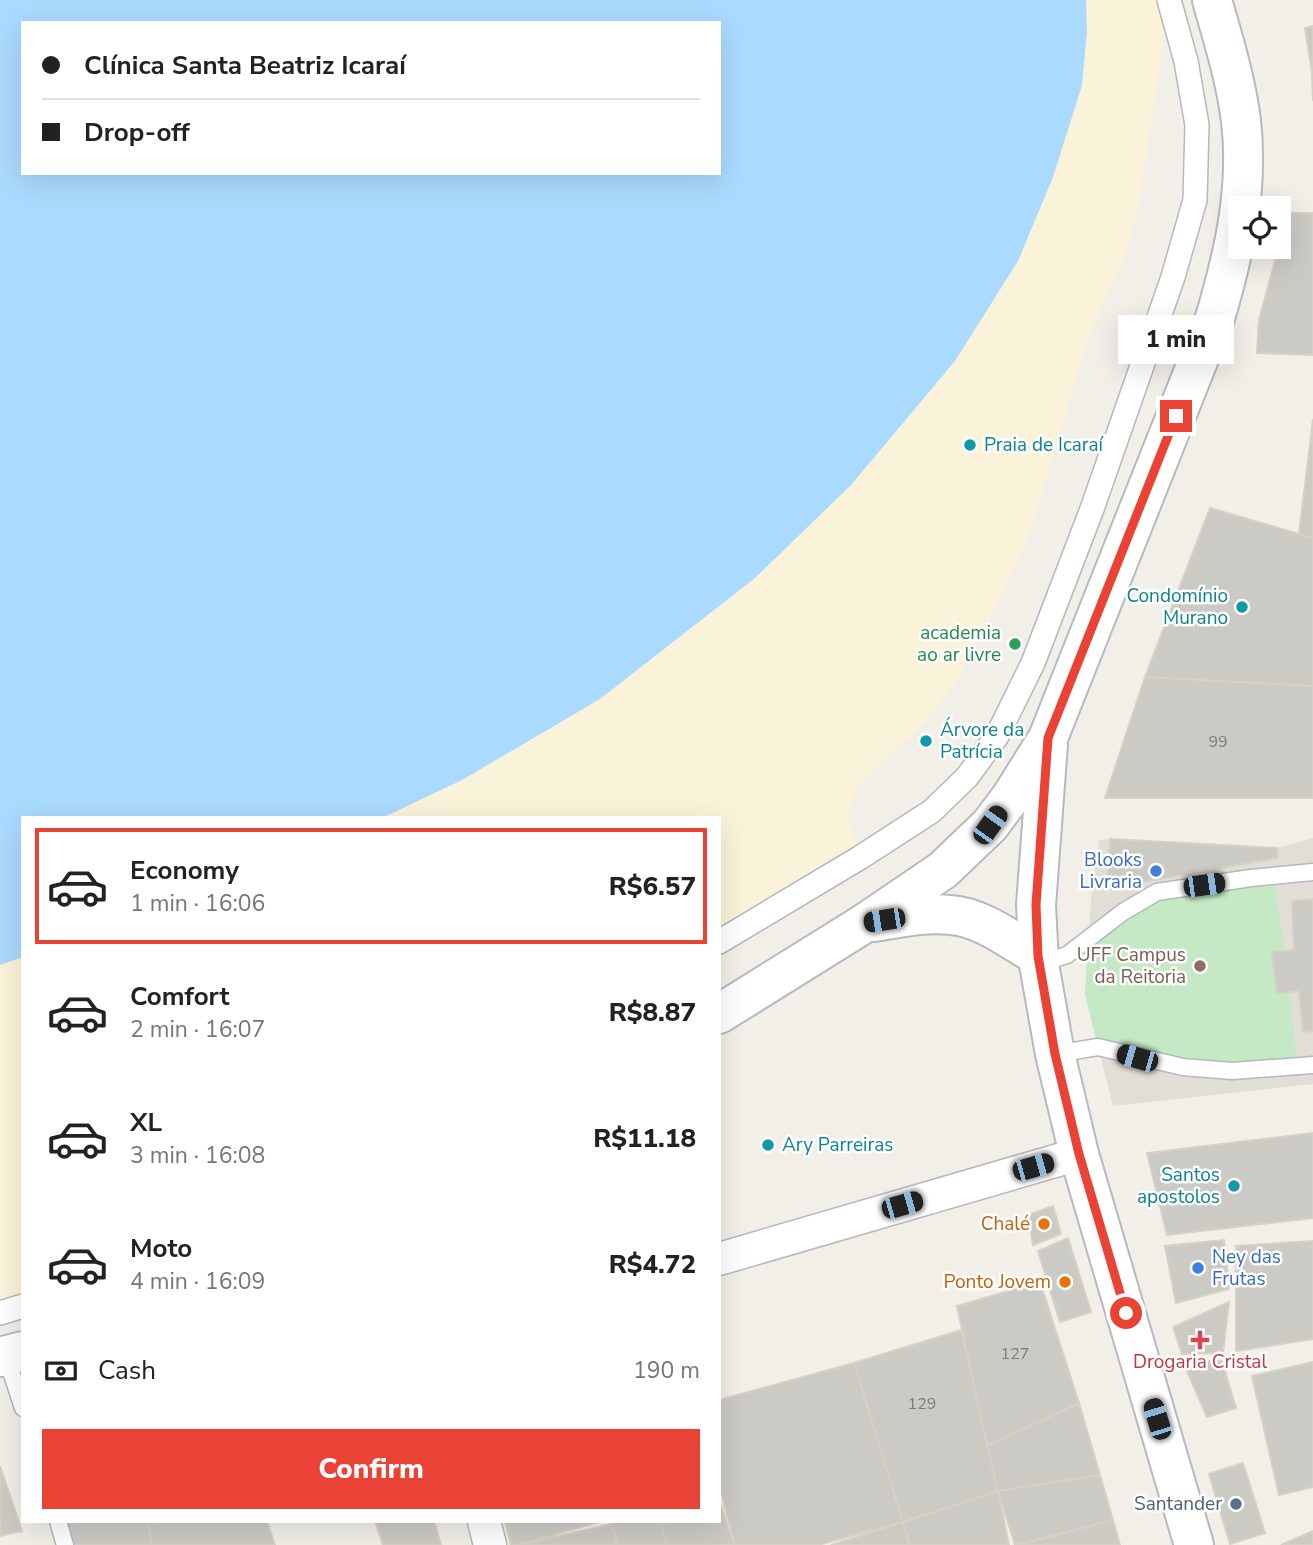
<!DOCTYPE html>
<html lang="en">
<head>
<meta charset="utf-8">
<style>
  :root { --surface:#fff; --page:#f6f6f6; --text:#222; --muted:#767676; --line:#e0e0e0; --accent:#ea4335 }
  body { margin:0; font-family:"Nunito Sans",sans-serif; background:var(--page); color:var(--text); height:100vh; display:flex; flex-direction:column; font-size:26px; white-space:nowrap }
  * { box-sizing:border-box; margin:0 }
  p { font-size:23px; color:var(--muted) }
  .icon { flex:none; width:38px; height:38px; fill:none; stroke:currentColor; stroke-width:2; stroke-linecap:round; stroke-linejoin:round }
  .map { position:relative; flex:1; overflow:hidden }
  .panel { position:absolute; left:21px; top:816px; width:700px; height:707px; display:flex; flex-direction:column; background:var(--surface); border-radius:0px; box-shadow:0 7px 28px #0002 }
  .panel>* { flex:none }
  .banner { position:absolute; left:21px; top:21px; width:700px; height:154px; border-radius:0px; box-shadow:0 7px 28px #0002; display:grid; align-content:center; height:154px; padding:0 21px; background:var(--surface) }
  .tools { position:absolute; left:1228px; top:196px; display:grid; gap:14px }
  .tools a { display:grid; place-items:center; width:63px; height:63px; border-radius:0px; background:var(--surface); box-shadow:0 7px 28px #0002; font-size:35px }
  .end { position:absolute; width:32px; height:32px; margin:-16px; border:9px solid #ea4335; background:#fff; box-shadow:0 0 0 4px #fff }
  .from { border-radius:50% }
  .bubble { position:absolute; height:49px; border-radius:0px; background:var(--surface); box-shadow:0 7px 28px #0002; font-size:23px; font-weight:800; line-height:49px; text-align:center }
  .car { position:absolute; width:21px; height:42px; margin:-21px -10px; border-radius:9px; box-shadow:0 0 5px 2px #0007; background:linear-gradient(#222 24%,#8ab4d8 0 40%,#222 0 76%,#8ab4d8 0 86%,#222 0) }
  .banner b { display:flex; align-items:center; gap:24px; height:66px; font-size:26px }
  .banner b+b { border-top:2px solid var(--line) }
  .banner i { width:18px; height:18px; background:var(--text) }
  ul { padding:12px 0 0; list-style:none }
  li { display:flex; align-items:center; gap:21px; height:116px; margin:0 14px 10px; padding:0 7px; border:4px solid transparent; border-radius:0px }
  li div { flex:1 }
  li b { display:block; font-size:26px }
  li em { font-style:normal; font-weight:800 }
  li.current { border-color:var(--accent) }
  li>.icon { width:63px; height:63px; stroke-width:1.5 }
  .pay { display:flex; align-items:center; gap:18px; height:77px; padding:0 21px; font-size:26px }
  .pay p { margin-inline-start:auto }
  .button { display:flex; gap:14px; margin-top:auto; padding:14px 21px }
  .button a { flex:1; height:80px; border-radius:0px; background:var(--accent); color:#fff; font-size:28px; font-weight:800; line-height:80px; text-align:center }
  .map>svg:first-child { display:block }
  .education { fill:#e1ded6 }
  .green { fill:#c5e8c5 }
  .sand { fill:#fbf3d9 }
  .water { fill:#aadaff; fill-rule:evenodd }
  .building { fill:#cccac5; stroke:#d6d1c6; stroke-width:2 }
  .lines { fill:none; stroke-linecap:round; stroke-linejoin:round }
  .service-casing { stroke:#b5b8bc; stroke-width:19 }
  .pedestrian-casing { stroke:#b5b8bc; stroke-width:26 }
  .minor-casing { stroke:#b5b8bc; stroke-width:35 }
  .secondary-casing { stroke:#b6babf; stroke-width:42 }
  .service { stroke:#fff; stroke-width:16 }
  .pedestrian { stroke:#fff; stroke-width:23 }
  .minor { stroke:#fff; stroke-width:32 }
  .secondary { stroke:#fff; stroke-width:38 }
  .route { stroke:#ea4335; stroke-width:9 }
  .culture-dot { fill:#0f9aa8; stroke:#fff; stroke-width:2.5 }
  .leisure-dot { fill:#2e9e5b; stroke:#fff; stroke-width:2.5 }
  .shop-dot { fill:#3f7fe0; stroke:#fff; stroke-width:2.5 }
  .education-dot { fill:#8d6e63; stroke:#fff; stroke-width:2.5 }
  .food-dot { fill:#e8710a; stroke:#fff; stroke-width:2.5 }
  .health-dot { fill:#e0444e; stroke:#fff; stroke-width:2.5 }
  .service-dot { fill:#5c6f8a; stroke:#fff; stroke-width:2.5 }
  .labels { text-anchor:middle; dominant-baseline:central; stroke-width:5; stroke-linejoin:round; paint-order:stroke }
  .number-label { font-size:16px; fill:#7a7d7f }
  .culture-label { font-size:19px; fill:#0d838f; stroke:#fff; text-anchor:start }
  .leisure-label { font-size:19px; fill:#27864d; stroke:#fff; text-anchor:end }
  .shop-label { font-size:19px; fill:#366cbe; stroke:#fff; text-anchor:end }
  .education-label { font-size:19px; fill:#785e54; stroke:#fff; text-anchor:end }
  .food-label { font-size:19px; fill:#c56008; stroke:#fff; text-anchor:end }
  .health-label { font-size:19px; fill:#be3a42; stroke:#fff }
  .service-label { font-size:19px; fill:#4e5e75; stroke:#fff; text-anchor:end }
</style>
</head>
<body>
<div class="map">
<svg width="1313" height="1545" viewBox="0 0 1313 1545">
  <rect width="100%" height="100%" fill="#f1efe8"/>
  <path class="education" d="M1313 838V1084L1113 1106 1085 994 1092 887 1099 840 1110 839 1277 848Z"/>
  <path class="green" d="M1274 876 1284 951 1272 952 1277 993 1290 992 1297 1067 1232 1071 1098 1047 1085 994 1088 938 1157 892Z"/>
  <path class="sand" d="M1086 0H1169L1139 203 1125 255 1089 334 1032 526 1001 597 957 680 924 723 858 785 847 815 861 857 719 942V817H384L463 780 600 699 755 578 851 485 955 361 1018 261 1053 177 1082 85 1087 31Z
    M23 957V1306L0 1313V965Z"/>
  <path class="water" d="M0 0H1086L1087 31 1082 85 1053 177 1018 261 955 361 851 485 755 578 600 699 462 780 384 817H23V957L0 965ZM23 23H719V173H23Z"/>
  <path class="building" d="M1313 26V101L1312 73 1305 28Z
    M1288 213H1313V355L1257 353 1259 320Z
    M1313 419V538L1299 534Z
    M1210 508 1313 538V686L1145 677Z
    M1145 677 1313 686V798H1105Z
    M1110 839 1277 848V858L1125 885H1107Z
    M1313 899V1031L1303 1032 1299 991 1277 993 1272 952 1294 950 1292 901Z
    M1313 1133V1218L1167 1235 1147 1153Z
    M1053 1206 1061 1234 1033 1245 1028 1215Z
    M1068 1238 1091 1312 1060 1322 1038 1251Z
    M1224 1240 1229 1289 1176 1303 1165 1246Z
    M1313 1241V1339L1236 1351V1246Z
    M1040 1282 1079 1403 987 1446 957 1306Z
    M1229 1302 1223 1353 1182 1354 1173 1327Z
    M961 1330 998 1491 903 1522 854 1363Z
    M1222 1361 1236 1408 1207 1417 1183 1362Z
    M1313 1362V1487L1279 1495 1252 1376Z
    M854 1363 903 1522 818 1545H735L719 1484V1400Z
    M1079 1403 1100 1475 998 1491 987 1446Z
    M1243 1463 1265 1533 1230 1544 1209 1474Z
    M0 1466 22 1531 0 1536Z
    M1100 1475 1113 1520 1015 1545 998 1491Z
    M998 1491 1009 1545H910L903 1522Z
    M719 1500 734 1545H667L660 1521H719Z
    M1113 1520 1120 1545H1020Z
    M64 1521H148L152 1545H72Z
    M148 1521H267L275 1545H152Z
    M375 1521H434L441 1545H383Z
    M505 1521H602L518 1545H511Z
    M611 1521H660L667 1545H618Z
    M903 1522 909 1545H831Z
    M612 1524 617 1545H519Z
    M1313 1531V1545H1281Z"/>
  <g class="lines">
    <defs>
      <path id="service" d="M1039 964 1067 955 1123 912 1157 892 1251 878 1313 872
        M1055 1054 1098 1047 1183 1067 1232 1071 1313 1065
        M6 1356 23 1408
        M58 1521 65 1545"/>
      <path id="pedestrian" d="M719 942 861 857 932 811 967 777 997 736 1033 663 1092 509 1173 277 1195 200 1197 125 1186 61 1169 0
        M0 1313 23 1306"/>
      <path id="minor" d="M719 1259 1079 1154
        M484 1521 490 1545"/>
      <path id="secondary" d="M1048 744 1036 905 1039 964 1055 1054 1079 1154 1194 1545
        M874 922C900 918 925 912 950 915 982 917 1012 941 1038 956
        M719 1014 865 923 943 870 990 825 1011 797 1048 738 1215 318C1234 254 1249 188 1241 121 1236 80 1223 39 1212 0
        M0 1357 23 1351"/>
    </defs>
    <use href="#service" class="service-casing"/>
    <use href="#pedestrian" class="pedestrian-casing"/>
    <use href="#minor" class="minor-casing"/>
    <use href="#secondary" class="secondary-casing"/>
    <use href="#service" class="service"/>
    <use href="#pedestrian" class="pedestrian"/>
    <use href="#minor" class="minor"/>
    <use href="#secondary" class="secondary"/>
  </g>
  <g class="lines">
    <path class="route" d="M1126 1313 1079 1154 1055 1054 1038 956 1036 905 1048 738 1176 416"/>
  </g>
  <g class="culture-dot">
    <circle cx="970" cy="445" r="7"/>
    <circle cx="1242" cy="607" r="7"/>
    <circle cx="926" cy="741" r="7"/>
    <circle cx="768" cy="1145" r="7"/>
    <circle cx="1234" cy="1186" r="7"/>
  </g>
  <circle class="leisure-dot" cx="1015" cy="644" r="7"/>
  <g class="shop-dot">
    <circle cx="1156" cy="871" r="7"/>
    <circle cx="1198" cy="1268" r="7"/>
  </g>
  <circle class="education-dot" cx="1200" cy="966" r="7"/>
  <g class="food-dot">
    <circle cx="1044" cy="1224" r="7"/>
    <circle cx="1065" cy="1282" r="7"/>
  </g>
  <path class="health-dot" d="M1196.5 1329.5h7v7h7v7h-7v7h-7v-7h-7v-7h7z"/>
  <circle class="service-dot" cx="1236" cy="1504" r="7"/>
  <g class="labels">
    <g class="number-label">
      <text x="1218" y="742">99</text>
      <text x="1015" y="1354">127</text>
      <text x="922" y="1404">129</text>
    </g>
    <g class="culture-label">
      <text x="984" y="445">Praia de Icaraí</text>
      <text x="1228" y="596" text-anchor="end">Condomínio<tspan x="1228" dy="22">Murano</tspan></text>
      <text x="940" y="730">Árvore da<tspan x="940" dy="22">Patrícia</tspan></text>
      <text x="782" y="1145">Ary Parreiras</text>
      <text x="1220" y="1175" text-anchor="end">Santos<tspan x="1220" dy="22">apostolos</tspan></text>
    </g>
    <g class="leisure-label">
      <text x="1001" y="633">academia<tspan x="1001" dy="22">ao ar livre</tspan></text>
    </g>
    <g class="shop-label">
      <text x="1142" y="860">Blooks<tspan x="1142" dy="22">Livraria</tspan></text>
      <text x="1212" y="1257" text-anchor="start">Ney das<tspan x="1212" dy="22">Frutas</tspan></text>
    </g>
    <g class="education-label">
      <text x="1186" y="955">UFF Campus<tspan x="1186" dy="22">da Reitoria</tspan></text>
    </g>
    <g class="food-label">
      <text x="1030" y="1224">Chalé</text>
      <text x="1051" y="1282">Ponto Jovem</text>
    </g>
    <g class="health-label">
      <text x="1200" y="1362">Drogaria Cristal</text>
    </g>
    <g class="service-label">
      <text x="1222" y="1504">Santander</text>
    </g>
  </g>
</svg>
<div class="tools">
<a><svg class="icon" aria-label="locate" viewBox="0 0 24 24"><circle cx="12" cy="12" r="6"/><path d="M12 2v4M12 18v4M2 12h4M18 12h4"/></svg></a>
</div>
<i class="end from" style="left:1126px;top:1313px"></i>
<i class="end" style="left:1176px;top:416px"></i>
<div class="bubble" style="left:1118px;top:315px;width:116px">1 min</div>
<i class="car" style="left:990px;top:825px;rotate:36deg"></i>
<i class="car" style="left:1204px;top:885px;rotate:82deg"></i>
<i class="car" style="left:884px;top:920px;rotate:261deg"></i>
<i class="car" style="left:1137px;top:1058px;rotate:286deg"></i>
<i class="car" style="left:1033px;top:1167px;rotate:74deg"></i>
<i class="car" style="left:902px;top:1205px;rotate:74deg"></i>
<i class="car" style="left:1157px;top:1419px;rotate:343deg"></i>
<div class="banner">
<b><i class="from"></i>Clínica Santa Beatriz Icaraí</b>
<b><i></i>Drop-off</b>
</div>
<section class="panel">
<ul>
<li class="current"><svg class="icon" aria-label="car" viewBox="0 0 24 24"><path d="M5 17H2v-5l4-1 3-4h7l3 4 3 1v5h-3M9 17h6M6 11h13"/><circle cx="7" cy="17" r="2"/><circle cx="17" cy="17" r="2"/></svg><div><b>Economy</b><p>1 min · 16:06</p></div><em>R$6.57</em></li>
<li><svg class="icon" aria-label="car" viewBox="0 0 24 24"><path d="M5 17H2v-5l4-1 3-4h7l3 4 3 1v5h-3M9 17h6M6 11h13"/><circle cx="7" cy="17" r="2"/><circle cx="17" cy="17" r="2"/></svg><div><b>Comfort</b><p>2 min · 16:07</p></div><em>R$8.87</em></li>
<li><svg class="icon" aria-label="car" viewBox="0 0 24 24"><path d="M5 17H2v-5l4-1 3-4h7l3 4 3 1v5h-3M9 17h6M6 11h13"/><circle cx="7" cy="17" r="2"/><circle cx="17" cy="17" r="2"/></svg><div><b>XL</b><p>3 min · 16:08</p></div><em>R$11.18</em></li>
<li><svg class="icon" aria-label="car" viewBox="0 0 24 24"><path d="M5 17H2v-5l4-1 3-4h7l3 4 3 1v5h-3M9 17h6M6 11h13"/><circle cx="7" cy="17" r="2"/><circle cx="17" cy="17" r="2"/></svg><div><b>Moto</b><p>4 min · 16:09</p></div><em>R$4.72</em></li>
</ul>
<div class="pay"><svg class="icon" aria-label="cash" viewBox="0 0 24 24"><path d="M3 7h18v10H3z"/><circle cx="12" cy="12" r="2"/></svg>Cash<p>190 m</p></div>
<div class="button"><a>Confirm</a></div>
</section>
</div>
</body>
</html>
